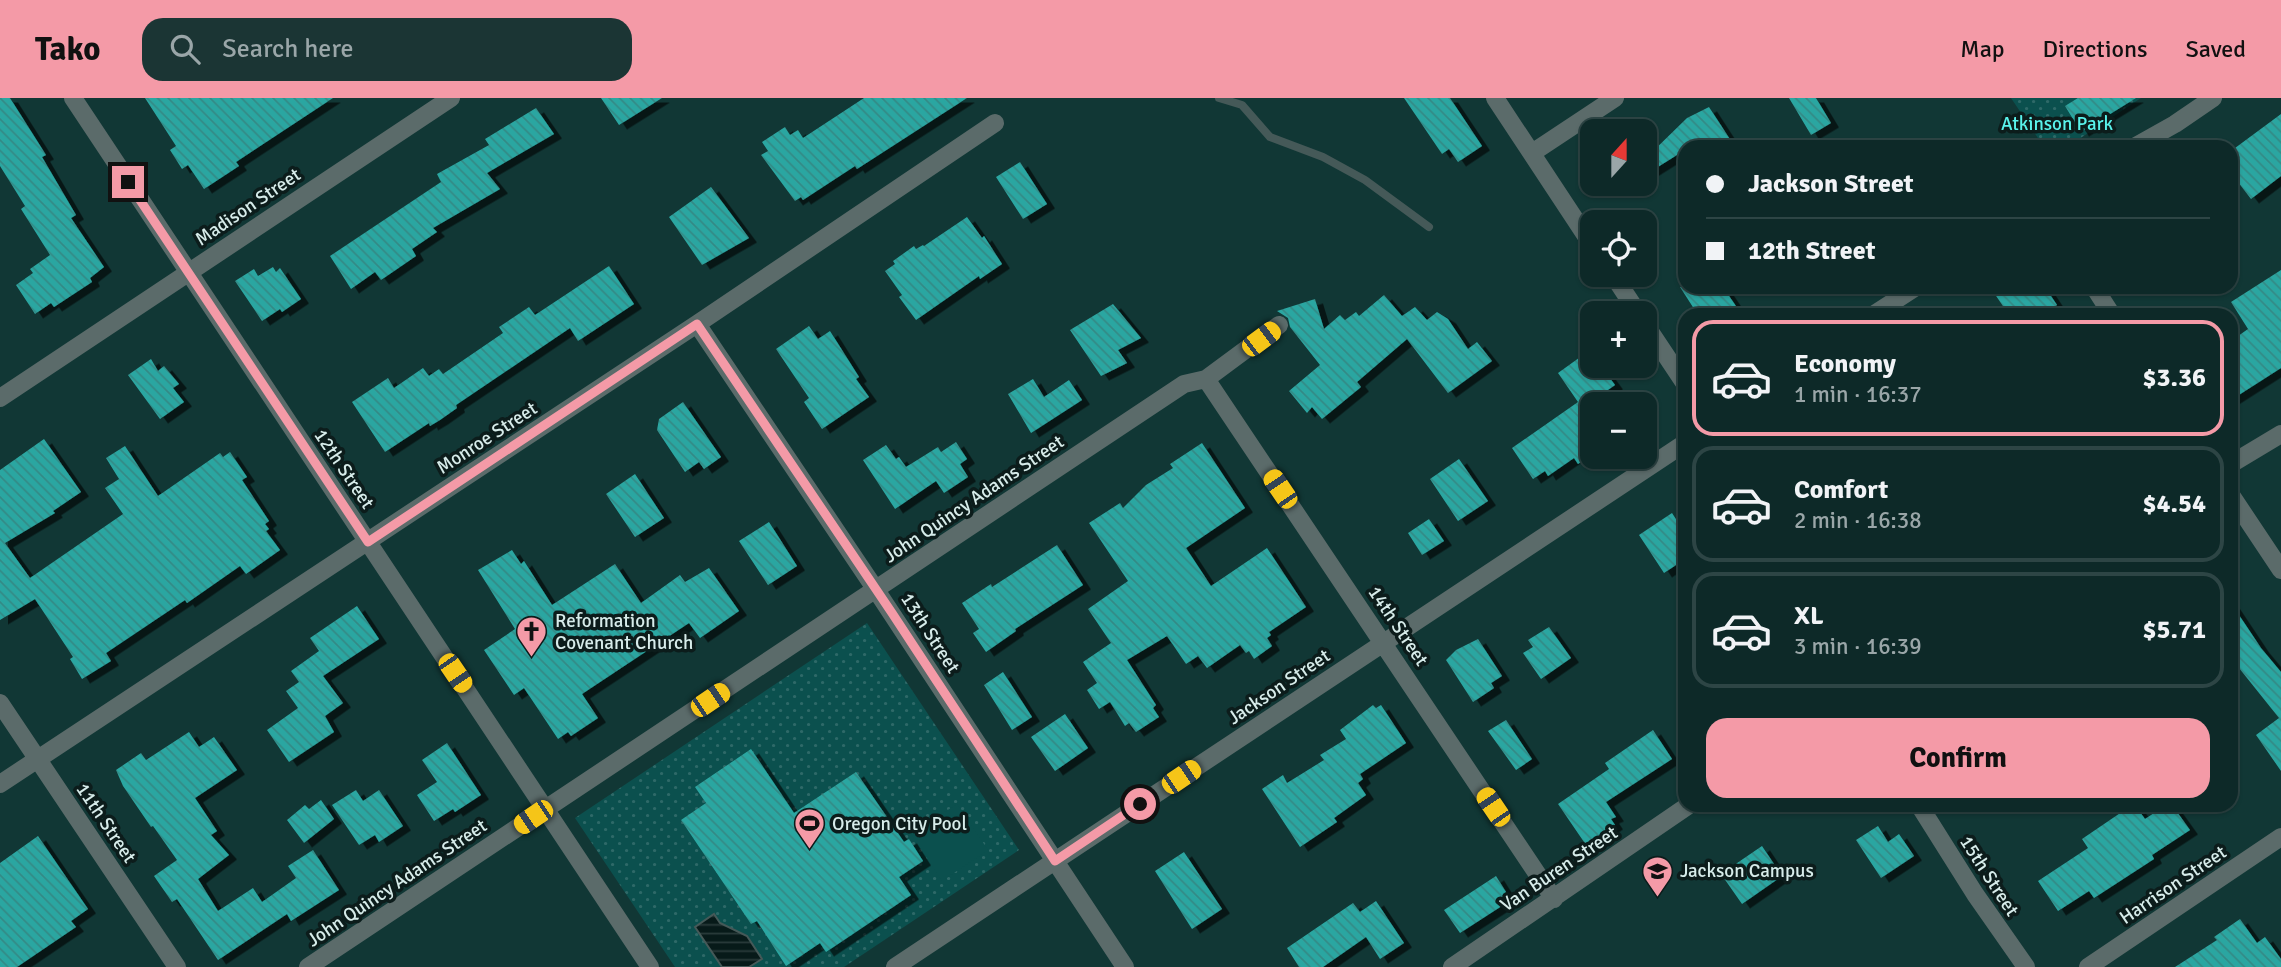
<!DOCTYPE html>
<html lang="en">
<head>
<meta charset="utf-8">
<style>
  :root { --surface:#0d2928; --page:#1b3534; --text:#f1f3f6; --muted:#9aa6a8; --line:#2d4545; --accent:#f49aa7 }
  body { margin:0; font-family:Signika,sans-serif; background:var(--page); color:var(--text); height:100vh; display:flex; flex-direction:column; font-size:26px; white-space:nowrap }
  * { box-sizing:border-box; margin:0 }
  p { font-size:23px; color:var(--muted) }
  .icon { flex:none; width:38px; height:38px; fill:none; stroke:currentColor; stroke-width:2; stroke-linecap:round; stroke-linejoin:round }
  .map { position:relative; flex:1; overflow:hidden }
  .side { position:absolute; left:1678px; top:210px; width:560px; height:504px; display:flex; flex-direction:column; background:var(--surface); border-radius:21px; box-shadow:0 2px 5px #0004,0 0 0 2px var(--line) }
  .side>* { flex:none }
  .guide { position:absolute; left:1678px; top:42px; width:560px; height:154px; border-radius:21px; box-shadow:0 2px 5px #0004,0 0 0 2px var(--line); display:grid; align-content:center; height:154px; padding:0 28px; background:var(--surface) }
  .needle { width:46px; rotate:21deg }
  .fabs { position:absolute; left:1580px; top:21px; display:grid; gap:14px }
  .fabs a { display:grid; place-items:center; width:77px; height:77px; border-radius:14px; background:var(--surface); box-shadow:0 2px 5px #0004,0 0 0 2px var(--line); font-size:35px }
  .end { position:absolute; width:32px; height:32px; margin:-16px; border:9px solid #f49aa7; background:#111; box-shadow:0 0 0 4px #111 }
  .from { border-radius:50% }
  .car { position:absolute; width:21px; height:42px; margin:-21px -10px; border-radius:9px; box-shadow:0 0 5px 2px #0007; background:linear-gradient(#f5c518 24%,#345 0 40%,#f5c518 0 76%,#345 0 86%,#f5c518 0) }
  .guide b { display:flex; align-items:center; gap:24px; height:66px; font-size:26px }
  .guide b+b { border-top:2px solid var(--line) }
  .guide i { width:18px; height:18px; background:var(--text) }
  ul { padding:12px 0 0; list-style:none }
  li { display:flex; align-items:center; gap:21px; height:116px; margin:0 14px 10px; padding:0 14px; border:4px solid var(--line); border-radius:21px }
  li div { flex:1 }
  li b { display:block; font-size:26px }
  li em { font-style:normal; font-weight:700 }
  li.current { border-color:var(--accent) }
  li>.icon { width:63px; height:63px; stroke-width:1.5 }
  .button { display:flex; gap:14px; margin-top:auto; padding:14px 28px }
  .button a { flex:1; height:80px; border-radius:21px; background:var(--accent); color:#111; font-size:28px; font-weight:700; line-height:80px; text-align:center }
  header { display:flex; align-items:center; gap:42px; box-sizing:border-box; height:98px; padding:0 35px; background:var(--accent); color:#111 }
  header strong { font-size:33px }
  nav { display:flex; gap:38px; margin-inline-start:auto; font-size:24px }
  .search { width:490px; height:63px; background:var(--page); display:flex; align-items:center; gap:18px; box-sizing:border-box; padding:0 24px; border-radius:21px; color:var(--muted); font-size:26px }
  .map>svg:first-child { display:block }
  .park { fill:url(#park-dots) }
  .pitch { fill:#0b504e }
  .water { fill:url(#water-rules); stroke:#455958; stroke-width:2 }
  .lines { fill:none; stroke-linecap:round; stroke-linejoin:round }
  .stream { stroke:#455958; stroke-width:8 }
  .building { fill:url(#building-back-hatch); filter:url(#shadow) }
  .minor { stroke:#5b6b6a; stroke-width:18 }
  .route { stroke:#f49aa7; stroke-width:9 }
  .labels { text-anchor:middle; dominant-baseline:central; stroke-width:7; stroke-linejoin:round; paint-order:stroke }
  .park-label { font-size:19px; fill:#59f2eb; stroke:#0c1c1b }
  .street-label { font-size:19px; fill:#d7ecea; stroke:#0c1c1b }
  .poi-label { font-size:19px; fill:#d7ecea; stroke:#0c1c1b; text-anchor:start }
</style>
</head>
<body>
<header>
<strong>Tako</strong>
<div class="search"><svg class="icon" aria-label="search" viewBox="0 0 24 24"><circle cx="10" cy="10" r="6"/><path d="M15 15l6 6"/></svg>Search here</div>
<nav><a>Map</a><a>Directions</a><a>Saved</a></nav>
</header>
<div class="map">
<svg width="2281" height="869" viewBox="0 0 2281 869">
  <defs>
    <pattern id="park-dots" width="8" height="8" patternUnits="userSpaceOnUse" patternTransform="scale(1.75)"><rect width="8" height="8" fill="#0b504e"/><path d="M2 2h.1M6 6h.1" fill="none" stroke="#2e6968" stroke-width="1.8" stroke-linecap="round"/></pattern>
    <pattern id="water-rules" width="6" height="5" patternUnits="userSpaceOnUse" patternTransform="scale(1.75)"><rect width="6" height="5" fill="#071a19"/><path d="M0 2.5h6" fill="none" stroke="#2a3b3b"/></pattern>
    <pattern id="building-back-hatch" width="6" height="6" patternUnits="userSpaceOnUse" patternTransform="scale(1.75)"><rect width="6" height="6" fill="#2ca6a1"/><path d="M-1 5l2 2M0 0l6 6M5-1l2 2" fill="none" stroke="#328a86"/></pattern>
    <filter id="shadow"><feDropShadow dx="8" dy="4.5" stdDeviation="0" flood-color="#0009"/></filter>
  </defs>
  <rect width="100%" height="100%" fill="#113735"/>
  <path class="park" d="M2011 0H2141L2067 49H2044Z
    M867 525 1019 752 844 869H675L575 720Z"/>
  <path class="pitch" d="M957 706 988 752 942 783 911 736Z"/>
  <path class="water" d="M714 816 720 825 747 838 762 861 749 869H722L695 829Z"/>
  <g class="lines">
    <path class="stream" d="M1219 0 1242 7 1270 39 1323 59 1365 82 1429 129"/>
  </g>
  <path class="building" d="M0 0H10L46 57 42 59 76 117 71 120 104 169 90 180 92 184 54 209 51 205 35 216 16 187 33 175 30 171 50 157 21 111 25 108 0 68Z
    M145 0H333L236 64 239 68 204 91 188 67 182 71 170 52 176 48Z
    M601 0H662L619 27Z
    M864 0H967L857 71 855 68 803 102 801 99 795 103 761 57 768 53 762 44 785 29 790 37 798 32 803 40Z
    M1404 0H1450L1482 48 1458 64 1449 51 1442 56Z
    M1789 0H1816L1831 25 1811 37Z
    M2078 0H2136L2081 34 2065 8Z
    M1709 9 1735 49H1685V52L1645 77V61L1687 20Z
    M536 10 554 36 487 75 500 91 433 130 437 134 412 151 416 158 381 182 375 174 351 191 330 158 441 84 437 76 489 47 485 41Z
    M2281 16V78L2251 101 2231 75V53Z
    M1020 64 1047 106 1023 121 996 79Z
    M711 89 749 140 702 167 669 119Z
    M967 119 982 140 984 138 1002 166 980 181 979 178 916 222 899 199 902 197 885 173 895 166 893 163 914 148 916 151 923 147 924 148Z
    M609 168 634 206 578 243 570 230 456 307 457 310 440 322 430 328 429 325 385 354 352 304 388 280 394 290 423 270 429 278 439 271 443 276 503 235 499 229 529 209 535 217Z
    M273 169 276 174 280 170 301 201 282 214 280 211 262 223 235 183 254 171 258 178Z
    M2281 172V270L2231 302V243L2248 231 2231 204Z
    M1680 189H1723L1742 217H1698Z
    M1990 189H2045L2057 207 2043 217H2009Z
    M1384 197 1402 218 1415 209 1427 222 1437 214 1448 221 1468 251 1477 244 1492 263 1448 295 1407 241 1357 284 1361 289 1322 321 1312 309 1307 315 1289 293 1320 267 1290 229 1288 220 1277 213 1315 201 1324 231 1340 217 1345 222 1356 214 1359 218Z
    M1113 206 1141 240 1118 252 1127 265 1101 278 1070 232Z
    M809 228 818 241 830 233 859 279 856 281 869 299 822 331 804 304 809 300 776 251Z
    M1590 252 1592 256V268H1601L1615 287 1605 294 1613 306H1592V356L1578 366 1574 360 1548 378 1545 373 1533 381 1512 350 1578 304 1558 275Z
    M151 261 158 273 164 268 179 286 173 290 184 304 160 321 128 277Z
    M1033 281 1044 299 1069 282 1082 302 1031 335 1008 296Z
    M683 304 721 359 704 371 699 364 685 374 657 332 659 321Z
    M44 341 81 394 53 413 55 415 5 445 30 480 123 416 105 390 119 381 106 360 125 348 158 398 220 355 223 359 230 354 247 379 242 382 269 423 265 426 269 431 266 433 280 452 246 476 240 468 187 505 185 502 106 555 111 563 82 581 70 561 73 559 35 501 0 522V372Z
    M956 344 967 361 960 366 968 379 944 395 936 383 895 411 863 362 886 347 896 361 899 359 906 369 938 349 941 354Z
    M1202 345 1245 410 1186 450 1211 488 1267 450 1306 509 1269 534 1271 537 1267 540 1272 548 1254 561 1249 553 1246 555 1240 547 1207 570 1198 558 1186 566 1167 538 1127 562 1156 607 1153 610 1159 619 1136 634 1129 625 1125 628 1110 604 1099 611 1087 592 1097 585 1083 564 1111 545 1088 511 1128 483 1089 425 1120 405 1123 410 1146 387 1173 370 1170 366Z
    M1459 361 1488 403 1458 423 1430 381Z
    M635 376 664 420 635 439 606 396Z
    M1672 415 1685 435V461L1664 475 1639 437Z
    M1429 421 1444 443 1422 457 1408 435Z
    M769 424 797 468 768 487 739 443Z
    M1057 447 1083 487 1015 531 1016 533 986 554 973 535 979 531 962 505 991 486 992 489Z
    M512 452 521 466 524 463 552 507 615 466 641 505 680 477 685 484 709 470 739 513 700 540 689 525 582 596 598 620 571 638 568 634 558 641 524 590 514 597 484 552 515 531 478 472Z
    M2231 505 2261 550 2281 574V673L2256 637 2279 620 2231 560Z
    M357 508 379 541 323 578 343 605 325 618 334 634 289 664 267 632 298 610 286 593 299 584 291 573 319 553 310 540Z
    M1549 529 1571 560 1541 581 1523 555 1533 549 1528 542Z
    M1478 541 1502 578 1491 585 1494 590 1473 604 1446 562 1456 552Z
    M1003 574 1032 619 1012 632 984 587Z
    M1373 607 1376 610 1381 607 1406 645 1360 676 1363 681 1358 685 1366 697 1334 720 1337 724 1300 749 1262 691 1283 677 1287 685 1324 662 1320 657 1346 641 1340 632Z
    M1065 616 1088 650 1055 673 1031 639Z
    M1506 622 1532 661 1516 672 1488 633Z
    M1653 632 1672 661 1606 704 1616 719 1611 721 1615 727 1586 747 1558 706 1609 671 1605 665Z
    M189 634 199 649 214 639 237 672 195 700 217 733 211 737 229 757 198 781 218 813 253 790 262 804 296 780 288 768 313 752 339 792 291 823 287 816 218 862 177 801 172 804 154 778 177 762 153 728 151 729 123 688 116 672 141 655 146 662Z
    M447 645 481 697 455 714 453 711 434 723 417 697 437 684 422 662Z
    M751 651 794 715 856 674 904 744 909 741 923 763 899 779 911 797 826 854 820 845 786 868 757 823 751 826 681 722 706 705 695 689Z
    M356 692 363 703 379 692 403 728 379 744 375 737 359 747 332 707Z
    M321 702 334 721 304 745 287 722 305 707 309 711Z
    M2132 707H2135L2145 721 2166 707H2172L2190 732 2152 757 2154 761 2094 800 2089 793 2058 813 2038 783 2088 750 2082 741Z
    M1878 728 1888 744 1899 736 1914 758 1881 780 1856 742Z
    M38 738 88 811 71 823 76 829 17 869H0V765Z
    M1762 748 1782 778 1742 806 1721 776Z
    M1184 754 1222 811 1192 831 1155 773Z
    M1496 778 1511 802 1460 835 1444 812Z
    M1376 803 1404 845 1380 861 1366 839 1323 869H1299L1287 850 1353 805 1360 814Z
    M2240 821 2257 845 2265 839 2281 861V869H2175L2217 842 2214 839Z"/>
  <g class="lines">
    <path class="minor" d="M73 0 650 869
      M1495 0 1592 147
      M2134 49 2175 26 2213 0
      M1532 55 1615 0
      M1613 177 1638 215
      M2094 189 2112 217
      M1873 217 1916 189
      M697 226 876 492 1125 869
      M1645 226 1685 286
      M1206 281 1554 801
      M0 300 451 0
      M2231 366 2281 336
      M2231 397 2281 472
      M0 605 177 869
      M0 686 697 226 995 25
      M1919 707 1975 796 2026 869
      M308 869 1184 286 1206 281 1279 227
      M895 869 1685 345
      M1452 869 1689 707
      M2088 869 2281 739"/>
  </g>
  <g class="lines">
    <path class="route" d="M128 84 368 444 697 226 892 515 1055 763 1140 706"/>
  </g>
  <defs>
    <symbol id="church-pin" viewBox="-11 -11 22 30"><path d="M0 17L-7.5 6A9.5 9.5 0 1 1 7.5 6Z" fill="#f49aa7" stroke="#0c1c1b"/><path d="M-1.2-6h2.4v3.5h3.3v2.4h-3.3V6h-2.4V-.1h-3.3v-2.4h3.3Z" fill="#111"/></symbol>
    <symbol id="stadium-pin" viewBox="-11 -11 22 30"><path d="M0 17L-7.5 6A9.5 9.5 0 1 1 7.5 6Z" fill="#f49aa7" stroke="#0c1c1b"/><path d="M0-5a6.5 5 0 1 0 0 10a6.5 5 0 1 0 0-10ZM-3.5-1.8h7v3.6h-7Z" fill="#111"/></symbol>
    <symbol id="school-pin" viewBox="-11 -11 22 30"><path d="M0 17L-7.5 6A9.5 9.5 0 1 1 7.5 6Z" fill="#f49aa7" stroke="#0c1c1b"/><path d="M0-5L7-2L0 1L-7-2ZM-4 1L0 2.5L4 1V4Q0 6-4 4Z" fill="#111"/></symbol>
  </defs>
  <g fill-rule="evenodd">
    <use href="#church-pin" x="514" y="516" width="35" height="47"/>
    <use href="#stadium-pin" x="792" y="708" width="35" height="47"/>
    <use href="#school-pin" x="1640" y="756" width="35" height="47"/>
  </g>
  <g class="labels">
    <g class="park-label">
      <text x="2057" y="26">Atkinson Park</text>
    </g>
    <g class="street-label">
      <text transform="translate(248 109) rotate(-34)">Madison Street</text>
      <text transform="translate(487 340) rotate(-33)">Monroe Street</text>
      <text transform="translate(344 371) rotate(56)">12th Street</text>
      <text transform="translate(974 401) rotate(-34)">John Quincy Adams Street</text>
      <text transform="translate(1398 528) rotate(56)">14th Street</text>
      <text transform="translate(930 535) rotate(57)">13th Street</text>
      <text transform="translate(1279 589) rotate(-34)">Jackson Street</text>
      <text transform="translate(106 725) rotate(56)">11th Street</text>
      <text transform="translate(1559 771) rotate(-34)">Van Buren Street</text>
      <text transform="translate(1989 778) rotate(57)">15th Street</text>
      <text transform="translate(397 785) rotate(-34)">John Quincy Adams Street</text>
      <text transform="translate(2173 787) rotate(-34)">Harrison Street</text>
    </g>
    <g class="poi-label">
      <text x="555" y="523">Reformation<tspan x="555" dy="22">Covenant Church</tspan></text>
      <text x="832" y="726">Oregon City Pool</text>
      <text x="1680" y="773">Jackson Campus</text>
    </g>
  </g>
</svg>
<div class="fabs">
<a><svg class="needle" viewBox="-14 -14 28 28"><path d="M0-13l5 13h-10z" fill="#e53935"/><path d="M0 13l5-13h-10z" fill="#9aa6a8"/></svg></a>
<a><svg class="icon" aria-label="locate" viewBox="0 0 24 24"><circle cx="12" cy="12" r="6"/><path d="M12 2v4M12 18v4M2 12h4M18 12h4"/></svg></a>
<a>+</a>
<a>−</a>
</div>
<i class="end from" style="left:1140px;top:706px"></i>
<i class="end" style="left:128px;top:84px"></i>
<i class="car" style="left:1261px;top:241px;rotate:53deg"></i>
<i class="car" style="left:1280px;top:391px;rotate:326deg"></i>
<i class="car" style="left:455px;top:575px;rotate:146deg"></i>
<i class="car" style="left:710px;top:602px;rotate:56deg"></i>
<i class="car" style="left:1181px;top:679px;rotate:56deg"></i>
<i class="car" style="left:1493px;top:709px;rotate:326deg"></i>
<i class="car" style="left:533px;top:719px;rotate:236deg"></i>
<div class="guide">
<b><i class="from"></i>Jackson Street</b>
<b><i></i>12th Street</b>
</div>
<section class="side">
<ul>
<li class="current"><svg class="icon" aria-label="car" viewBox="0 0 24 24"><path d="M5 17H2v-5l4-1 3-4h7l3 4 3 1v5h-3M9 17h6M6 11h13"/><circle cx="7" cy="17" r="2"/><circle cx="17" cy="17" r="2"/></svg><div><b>Economy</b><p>1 min · 16:37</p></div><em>$3.36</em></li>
<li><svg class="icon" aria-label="car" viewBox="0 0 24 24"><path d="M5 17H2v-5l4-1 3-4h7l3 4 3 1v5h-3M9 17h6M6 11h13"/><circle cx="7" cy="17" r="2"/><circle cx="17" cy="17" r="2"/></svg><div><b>Comfort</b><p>2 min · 16:38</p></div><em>$4.54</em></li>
<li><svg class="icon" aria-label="car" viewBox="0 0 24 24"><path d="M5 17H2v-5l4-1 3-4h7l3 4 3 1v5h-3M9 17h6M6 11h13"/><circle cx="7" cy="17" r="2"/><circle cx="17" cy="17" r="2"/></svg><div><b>XL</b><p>3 min · 16:39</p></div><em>$5.71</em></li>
</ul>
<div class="button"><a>Confirm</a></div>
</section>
</div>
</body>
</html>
